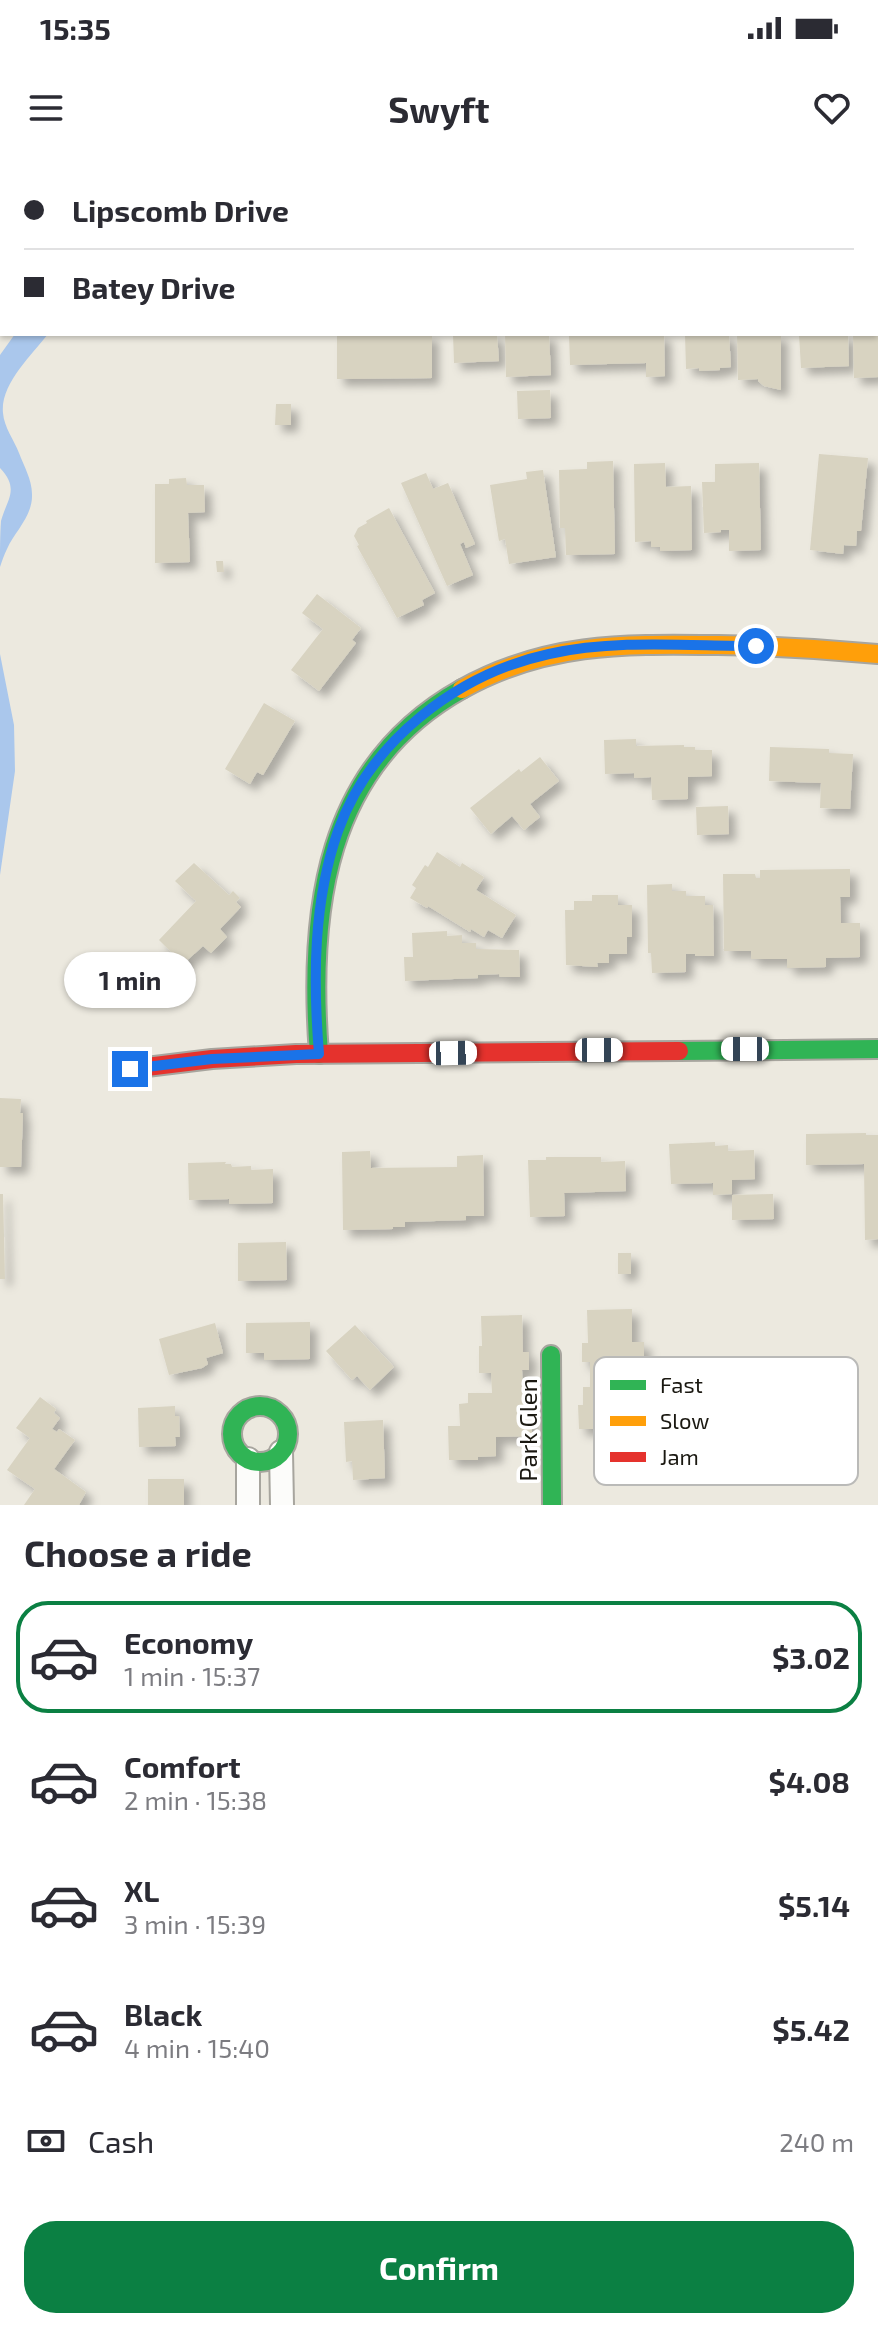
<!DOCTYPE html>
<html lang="en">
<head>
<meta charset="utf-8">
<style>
  :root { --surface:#fff; --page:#f7f7f7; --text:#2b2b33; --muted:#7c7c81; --line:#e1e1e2; --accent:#0b8043 }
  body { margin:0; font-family:"Exo 2",sans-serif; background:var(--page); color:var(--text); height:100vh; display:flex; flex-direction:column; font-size:30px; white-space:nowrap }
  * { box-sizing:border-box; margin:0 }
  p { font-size:26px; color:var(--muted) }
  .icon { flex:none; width:44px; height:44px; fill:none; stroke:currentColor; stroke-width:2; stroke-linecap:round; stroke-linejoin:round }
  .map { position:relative; height:1345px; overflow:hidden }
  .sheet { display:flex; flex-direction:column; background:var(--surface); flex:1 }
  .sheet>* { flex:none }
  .banner { position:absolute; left:0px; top:0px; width:878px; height:176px; box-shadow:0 2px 6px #0004; display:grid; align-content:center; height:176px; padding:0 24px; background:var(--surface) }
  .end { position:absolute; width:36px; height:36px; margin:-18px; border:10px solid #1a73e8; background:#fff; box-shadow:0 0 0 4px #fff }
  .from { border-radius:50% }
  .bubble { position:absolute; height:56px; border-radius:28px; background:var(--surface); box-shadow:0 2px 6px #0004; font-size:26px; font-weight:700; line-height:56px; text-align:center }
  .car { position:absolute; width:24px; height:48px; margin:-24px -12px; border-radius:10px; box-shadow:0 0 6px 2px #0007; background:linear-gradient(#fff 24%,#345 0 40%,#fff 0 76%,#345 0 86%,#fff 0) }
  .banner b { display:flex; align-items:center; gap:28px; height:76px; font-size:30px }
  .banner b+b { border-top:2px solid var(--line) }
  .banner i { width:20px; height:20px; background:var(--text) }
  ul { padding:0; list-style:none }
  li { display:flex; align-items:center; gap:24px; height:112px; margin:0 16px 12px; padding:0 8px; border:4px solid transparent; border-radius:32px }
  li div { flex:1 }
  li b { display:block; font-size:30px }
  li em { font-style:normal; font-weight:700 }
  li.current { border-color:var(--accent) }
  li>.icon { width:72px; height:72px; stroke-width:1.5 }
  h2 { padding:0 24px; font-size:36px; line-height:96px }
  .pay { display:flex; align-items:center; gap:20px; height:88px; padding:0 24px; font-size:30px }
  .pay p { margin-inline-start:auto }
  .button { display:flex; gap:16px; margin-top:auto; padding:16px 24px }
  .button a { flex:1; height:92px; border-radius:32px; background:var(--accent); color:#fff; font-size:32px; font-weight:700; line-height:92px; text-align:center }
  .status { display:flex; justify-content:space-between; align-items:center; height:56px; padding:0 40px; background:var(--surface); direction:ltr }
  .status svg { height:22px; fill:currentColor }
  header { display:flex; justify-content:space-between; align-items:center; height:104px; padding:0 24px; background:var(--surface); font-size:36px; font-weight:700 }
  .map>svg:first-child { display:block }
  .water { fill:#aac7ec }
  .building { fill:#d8d3c1; filter:url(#shadow) }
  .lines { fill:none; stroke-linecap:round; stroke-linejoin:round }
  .street-casing { stroke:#a7a59e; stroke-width:26 }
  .fast-casing { stroke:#a7a59e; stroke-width:22 }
  .slow-casing { stroke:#a7a59e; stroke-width:22 }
  .jam-casing { stroke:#a7a59e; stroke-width:22 }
  .street { stroke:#fcfcfa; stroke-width:22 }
  .fast { stroke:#30b455; stroke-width:18 }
  .slow { stroke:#ff9f0a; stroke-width:18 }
  .jam { stroke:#e5322d; stroke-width:18 }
  .route { stroke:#1a73e8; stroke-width:10 }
  .labels { text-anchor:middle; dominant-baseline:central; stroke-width:7; stroke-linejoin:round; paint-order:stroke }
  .street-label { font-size:24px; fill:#1a1811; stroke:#fff }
  .key { fill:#fff; stroke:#babab8; stroke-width:2 }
  .key-label { font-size:22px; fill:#1a1811 }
</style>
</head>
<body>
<div class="status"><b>15:35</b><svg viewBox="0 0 49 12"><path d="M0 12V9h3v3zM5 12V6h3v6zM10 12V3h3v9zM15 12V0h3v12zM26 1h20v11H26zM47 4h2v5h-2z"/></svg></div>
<header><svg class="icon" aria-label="menu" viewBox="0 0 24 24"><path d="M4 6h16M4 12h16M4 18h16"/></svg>Swyft<svg class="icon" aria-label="heart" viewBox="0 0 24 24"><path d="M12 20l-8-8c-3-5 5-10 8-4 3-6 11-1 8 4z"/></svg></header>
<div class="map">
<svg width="878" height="1345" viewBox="0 0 878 1345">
  <defs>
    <filter id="shadow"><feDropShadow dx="7" dy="7" stdDeviation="4" flood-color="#0004"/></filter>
  </defs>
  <rect width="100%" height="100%" fill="#ece9df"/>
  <path class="water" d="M15 174H48C32 195 0 224 3 253 4 267 14 280 19 293 24 306 32 320 32 334 33 356 15 371 7 389 4 395 2 401 0 407 0 393 0 374 1 361 7 339 20 329 0 308V195Z
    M0 494 14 565 15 611 0 715Z"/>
  <path class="building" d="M337 174H432V218L337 219Z
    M453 174H497L499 201 454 203Z
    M505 174H549L551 215 506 217Z
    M569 174H664L665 216 646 217V203L570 205Z
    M685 174H729L731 207 720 208V210L699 211V208L686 209Z
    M737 174H781V230L764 226 758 221V219L738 220Z
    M799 174H848L849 206 801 208Z
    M853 174H878V217L854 218Z
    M550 230 551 258 518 259 517 231Z
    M276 244H291V265H275Z
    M819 294 868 298 861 371H857L856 386 844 385 843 394 810 390Z
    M613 301 615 394 566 395 565 368H560L559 310 587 309V302Z
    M665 303 666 327 691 326 692 390 660 391V387H651V381L635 382 634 304Z
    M759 303 761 390 729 391V370H721V372L704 373 702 322H715V304Z
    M543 310 556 397 509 404 505 379 499 381 490 325 527 319 526 312Z
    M426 313 433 329 448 323 475 384 466 388 464 382 460 384 473 415 447 426 401 323Z
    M186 318 187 325H204L205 352 188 353 190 402 155 403V324H169V319Z
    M389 348 435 433 422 440 424 445 397 458 357 386 359 385 354 376 358 368 367 363 366 361Z
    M216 401H223L224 412H217Z
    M317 434 361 468 352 480 356 483 319 531 291 510 323 469 302 453Z
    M264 543 295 561 263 615 257 612 250 624 225 609Z
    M636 579V586L684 585V587H695V590H712V616L688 617V639L652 640 651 617 634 618V613L605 614 604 580Z
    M770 587 829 589V593L853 594 850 649 820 648 821 623 769 621Z
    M540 597 559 621 530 644 540 657 524 670 512 656 491 674 470 648 519 609 521 612Z
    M728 646 729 674 697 675 696 647Z
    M437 692 460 707 462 703 484 717 476 730 516 755 502 778 488 770 484 777 471 769 470 772 428 746 427 748 410 738 416 728 412 725 425 705 428 707Z
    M194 703 229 735 233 731 240 738 236 742 241 747 220 769 227 777 211 793 203 786 183 804 181 802 177 805 172 799 175 796 159 780 196 741 175 721Z
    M850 709V737H840L841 763H860V797L826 798V807L787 808V799H751V791H724L723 714H755L756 718H760V710Z
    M672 724V731H686V736H705V745H713L714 796H695V794H686V812L652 813 651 793H648L647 725Z
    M592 735H618V745H632V777H627V794H609V803H597L598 807 566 805 565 750H574V741H592Z
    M447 771V776L462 775V783H476V789L519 790 520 817H500L499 814 478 815V818L405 821 404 797H413L412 773Z
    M0 938 21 939 20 953H23L21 1007H0Z
    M866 973V975H878V1079L865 1080 864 1004 806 1005V974Z
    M715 982V986L728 985V991L754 990 755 1019 732 1020V1034L713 1035V1023L671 1024 669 984Z
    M370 991 371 1008 457 1007V996L483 995 484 1056H466V1060L405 1062V1067H393V1069L343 1070 342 992Z
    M546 997H601V1002L625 1001 626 1031 564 1033 565 1056 530 1057 528 1000H546Z
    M226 1002 225 1004H231L232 1007 251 1006V1010L273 1009V1043L229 1044V1039L189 1040 188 1003Z
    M0 1034H3L5 1119H0Z
    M773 1034 774 1059 732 1060V1035Z
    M286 1082 287 1120 238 1121V1083Z
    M618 1093H631V1114H618Z
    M632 1149V1182H644V1204H620V1235H663L664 1291 617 1289V1269H579L578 1245H583V1227H590V1202H582V1183H588L587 1150Z
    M522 1155 523 1192H529V1210H522L523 1235H531L532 1276 496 1277V1296L478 1297V1300H449L448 1266H460L459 1244 468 1243V1233H492L491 1213H479V1186H482L481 1156Z
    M310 1162V1199L264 1200V1193H246V1163Z
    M215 1163 223 1193 206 1198 208 1204 202 1208 169 1215 159 1179Z
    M355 1165 394 1207 370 1230 357 1216 352 1220 326 1191Z
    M40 1237 56 1249 54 1253 60 1258 52 1269 57 1272 59 1269 75 1280 54 1309 86 1332 79 1345H24L35 1329 7 1310 30 1278 16 1268Z
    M175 1246V1256H179L180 1277H175L176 1286 139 1287 138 1248Z
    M383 1260 385 1318 353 1320 352 1301 346 1302 344 1262Z
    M148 1319H184V1345H148Z"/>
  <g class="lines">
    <defs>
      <path id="street" d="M876 11H878
        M0 141 2 139
        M281 1292 282 1345
        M248 1299V1345"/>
      <path id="fast" d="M679 891 878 889
        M319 894C308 751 324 606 462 529
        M551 1195 552 1345
        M232 1274a28 28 0 1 1 56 0a28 28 0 1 1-56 0Z"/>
      <path id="slow" d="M462 529C546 482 625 484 718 485 772 486 825 489 878 494"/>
      <path id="jam" d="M130 909 212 899 296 894 679 891"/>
    </defs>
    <use href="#street" class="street-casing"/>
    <use href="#fast" class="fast-casing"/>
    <use href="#slow" class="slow-casing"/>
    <use href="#jam" class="jam-casing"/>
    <use href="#street" class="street"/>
    <use href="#fast" class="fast"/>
    <use href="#slow" class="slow"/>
    <use href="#jam" class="jam"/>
  </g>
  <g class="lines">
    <path class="route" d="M130 909 212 899 319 894C313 820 313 742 338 671 370 581 457 514 549 494 616 479 688 486 756 486"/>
  </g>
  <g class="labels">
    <g class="street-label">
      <text transform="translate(527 1270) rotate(-90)">Park Glen</text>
    </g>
  </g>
  <rect x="594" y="1197" width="264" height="128" rx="12" class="key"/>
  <rect x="610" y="1220" width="36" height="10" fill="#30b455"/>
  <rect x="610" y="1256" width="36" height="10" fill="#ff9f0a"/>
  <rect x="610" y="1292" width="36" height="10" fill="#e5322d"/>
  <g class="key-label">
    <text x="660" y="1233">Fast</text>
    <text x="660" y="1269">Slow</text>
    <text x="660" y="1305">Jam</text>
  </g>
</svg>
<i class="end from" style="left:756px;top:486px"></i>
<i class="end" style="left:130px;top:909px"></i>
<div class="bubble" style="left:64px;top:792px;width:132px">1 min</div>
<i class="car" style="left:745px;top:889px;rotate:270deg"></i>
<i class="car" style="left:599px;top:890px;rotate:90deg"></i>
<i class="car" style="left:453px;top:893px;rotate:89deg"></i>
<div class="banner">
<b><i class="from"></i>Lipscomb Drive</b>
<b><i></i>Batey Drive</b>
</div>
</div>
<section class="sheet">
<h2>Choose a ride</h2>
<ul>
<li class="current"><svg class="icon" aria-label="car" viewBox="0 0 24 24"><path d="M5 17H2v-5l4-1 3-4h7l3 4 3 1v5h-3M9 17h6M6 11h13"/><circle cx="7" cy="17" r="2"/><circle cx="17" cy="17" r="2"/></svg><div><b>Economy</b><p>1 min · 15:37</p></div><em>$3.02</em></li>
<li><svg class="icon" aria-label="car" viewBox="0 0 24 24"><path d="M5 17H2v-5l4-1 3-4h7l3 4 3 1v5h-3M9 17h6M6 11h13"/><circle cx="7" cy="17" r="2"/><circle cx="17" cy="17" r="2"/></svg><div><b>Comfort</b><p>2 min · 15:38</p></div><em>$4.08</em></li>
<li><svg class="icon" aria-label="car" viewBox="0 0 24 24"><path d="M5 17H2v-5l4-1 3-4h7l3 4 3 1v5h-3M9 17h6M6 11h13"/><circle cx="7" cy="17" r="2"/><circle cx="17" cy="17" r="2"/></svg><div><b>XL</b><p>3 min · 15:39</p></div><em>$5.14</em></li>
<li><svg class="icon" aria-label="car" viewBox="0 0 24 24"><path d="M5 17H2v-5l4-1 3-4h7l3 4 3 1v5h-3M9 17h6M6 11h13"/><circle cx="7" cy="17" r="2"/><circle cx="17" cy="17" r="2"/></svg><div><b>Black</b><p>4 min · 15:40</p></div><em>$5.42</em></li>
</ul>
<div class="pay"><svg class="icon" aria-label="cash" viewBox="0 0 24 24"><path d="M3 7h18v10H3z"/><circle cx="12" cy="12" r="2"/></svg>Cash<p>240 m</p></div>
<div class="button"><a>Confirm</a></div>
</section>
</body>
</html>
